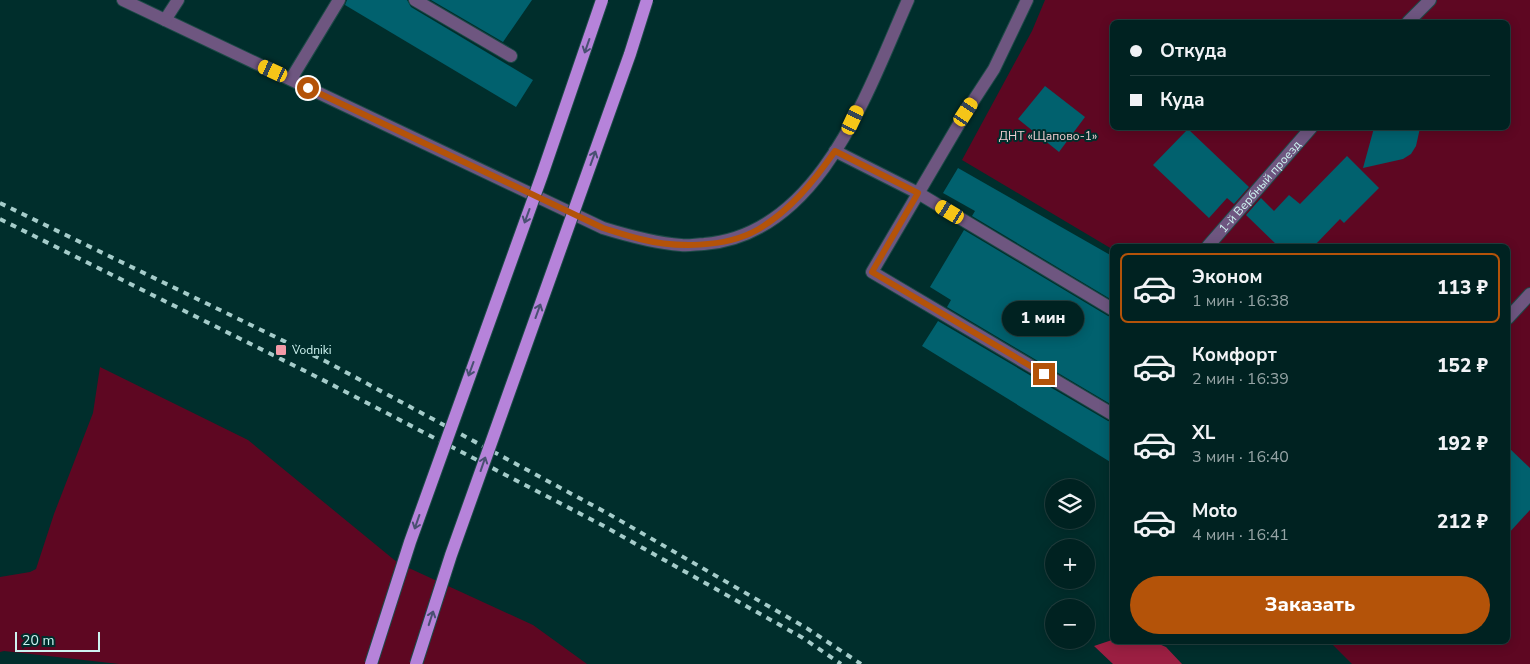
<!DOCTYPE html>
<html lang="ru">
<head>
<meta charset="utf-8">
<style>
  :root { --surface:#002221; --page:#0a2a2a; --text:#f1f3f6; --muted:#95a4a5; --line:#223f3f; --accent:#b45309 }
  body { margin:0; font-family:"Nunito Sans",sans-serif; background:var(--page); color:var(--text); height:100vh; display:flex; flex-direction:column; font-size:19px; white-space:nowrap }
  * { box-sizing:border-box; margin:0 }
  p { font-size:16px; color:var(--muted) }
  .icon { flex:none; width:28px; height:28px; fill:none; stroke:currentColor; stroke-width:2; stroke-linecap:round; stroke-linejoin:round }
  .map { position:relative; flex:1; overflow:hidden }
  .details { position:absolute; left:1110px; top:244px; width:400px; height:400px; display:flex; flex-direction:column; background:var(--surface); border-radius:8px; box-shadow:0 2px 12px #0003,0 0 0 1px var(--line) }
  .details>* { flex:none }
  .banner { position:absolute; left:1110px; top:20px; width:400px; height:110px; border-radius:8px; box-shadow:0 2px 12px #0003,0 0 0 1px var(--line); display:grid; align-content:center; height:110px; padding:0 20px; background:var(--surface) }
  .fabs { position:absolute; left:1045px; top:479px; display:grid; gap:10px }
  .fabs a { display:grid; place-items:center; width:50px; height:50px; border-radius:50%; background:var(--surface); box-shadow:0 2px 12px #0003,0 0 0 1px var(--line); font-size:25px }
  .scale { position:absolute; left:15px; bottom:12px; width:85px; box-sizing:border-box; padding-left:5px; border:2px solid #cdf3f0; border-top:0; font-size:14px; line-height:18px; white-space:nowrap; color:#cdf3f0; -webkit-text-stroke:4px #002e2c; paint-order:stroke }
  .end { position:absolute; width:22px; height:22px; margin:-11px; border:6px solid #b45309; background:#fff; box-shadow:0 0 0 2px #fff }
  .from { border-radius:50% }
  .bubble { position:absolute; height:35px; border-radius:18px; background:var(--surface); box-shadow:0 2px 12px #0003,0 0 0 1px var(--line); font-size:16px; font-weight:800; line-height:35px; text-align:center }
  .car { position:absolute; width:15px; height:30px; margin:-15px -8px; border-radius:6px; box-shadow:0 0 4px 1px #0007; background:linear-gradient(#f5c518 24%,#345 0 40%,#f5c518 0 76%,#345 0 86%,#f5c518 0) }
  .banner b { display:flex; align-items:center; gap:18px; height:48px; font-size:19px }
  .banner b+b { border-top:1px solid var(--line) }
  .banner i { width:12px; height:12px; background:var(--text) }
  ul { padding:9px 0 0; list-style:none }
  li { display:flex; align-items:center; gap:15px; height:70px; margin:0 10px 8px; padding:0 10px; border:2px solid transparent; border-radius:8px }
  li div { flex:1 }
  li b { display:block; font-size:19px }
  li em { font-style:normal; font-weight:800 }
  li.current { border-color:var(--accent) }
  li>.icon { width:45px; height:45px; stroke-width:1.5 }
  .button { display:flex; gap:10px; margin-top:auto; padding:10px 20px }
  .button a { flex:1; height:58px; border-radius:30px; background:var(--accent); color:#fff; font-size:20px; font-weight:800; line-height:58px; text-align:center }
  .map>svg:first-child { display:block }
  .green { fill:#5e0722; fill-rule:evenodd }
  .forest { fill:#9b1f42 }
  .building { fill:#01616e }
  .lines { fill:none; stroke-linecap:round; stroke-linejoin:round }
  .minor-casing { stroke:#1d4a47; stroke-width:14 }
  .minor { stroke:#6e5680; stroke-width:12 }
  .rail { stroke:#a5ccca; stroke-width:4; stroke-dasharray:6 6; stroke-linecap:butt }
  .major-bridge-casing { stroke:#1d4a47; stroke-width:14; stroke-linecap:butt }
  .major-bridge { stroke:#b683da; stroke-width:12 }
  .oneway { stroke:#495072 }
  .route { stroke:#b45309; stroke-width:6 }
  .poi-dot { fill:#f39aa7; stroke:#002e2c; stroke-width:2 }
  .labels { text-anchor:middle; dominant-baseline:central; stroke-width:4; stroke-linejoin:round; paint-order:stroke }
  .park-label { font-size:12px; fill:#f1cfd3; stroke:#002e2c }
  .street-label { font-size:12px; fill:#cdf3f0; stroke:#002e2c }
  .poi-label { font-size:12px; fill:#cdf3f0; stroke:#002e2c; text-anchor:start }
</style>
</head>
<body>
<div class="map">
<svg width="1530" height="664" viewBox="0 0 1530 664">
  <rect width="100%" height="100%" fill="#002e2c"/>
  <path class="green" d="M1045 0H1530V664H1352L1329 641H1508V246H1112V249L962 160 1032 31ZM1112 22H1508V128H1112Z
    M100 367 248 440 398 563 533 625 587 664H119L4 651 0 652V577L30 572 36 569 54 514 93 413Z"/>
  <path class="forest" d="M1112 640V641H1152L1166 647 1182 664H1113L1094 646Z"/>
  <path class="building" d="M347 0H407L411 7 533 80 516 107 345 5Z
    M431 0H532L503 42Z
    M1045 86 1085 117 1059 152 1018 119Z
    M1374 128H1420L1416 146 1411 154 1403 159 1363 168Z
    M1188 129 1249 187 1234 204 1227 198 1209 218 1153 165Z
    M1347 156 1379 188 1344 223 1340 219 1314 246H1278L1246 215 1261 198 1274 211 1289 195 1300 204Z
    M958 168 1112 256V300L972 216 975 211 943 193Z
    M964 230 1108 316 1112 317V405L947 307 951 300 930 287Z
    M938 321 1108 421 1112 422V463L922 346Z
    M1508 447 1530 468V510L1508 534Z"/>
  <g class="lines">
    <defs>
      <g id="minor">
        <path d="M123 0 603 228C629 236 654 243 681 245 689 246 697 244 704 244 820 235 868 90 908 0"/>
        <path d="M415 0 511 56"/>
        <path d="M1027 0 994 69 966 112 872 272 1112 414"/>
        <path d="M165 20 178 0"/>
        <path d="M1408 22 1430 0"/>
        <path d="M291 79 339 0"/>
        <path d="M835 151 918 193 1112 309"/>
        <path id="s1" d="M1208 246 1311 128"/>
        <path d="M1508 318 1530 294"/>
      </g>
    </defs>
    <use href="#minor" class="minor-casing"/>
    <use href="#minor" class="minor"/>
    <path class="rail" d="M0 203 327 362 607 513 808 629 861 664
      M0 219 321 379 602 525 803 638 841 664"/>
    <defs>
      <path id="major-bridge" d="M371 664 410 542 542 175 602 0
        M416 664 451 555 630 54 647 0"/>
    </defs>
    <use href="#major-bridge" class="major-bridge-casing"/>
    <use href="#major-bridge" class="major-bridge"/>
  </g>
  <defs><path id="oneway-shaft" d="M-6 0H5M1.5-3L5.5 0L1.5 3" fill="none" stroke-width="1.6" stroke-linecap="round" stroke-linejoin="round" transform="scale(1.25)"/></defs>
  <g class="oneway">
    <use href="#oneway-shaft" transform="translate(587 46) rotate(109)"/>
    <use href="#oneway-shaft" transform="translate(593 158) rotate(-70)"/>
    <use href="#oneway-shaft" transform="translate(527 216) rotate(110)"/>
    <use href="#oneway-shaft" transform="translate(538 311) rotate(-70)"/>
    <use href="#oneway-shaft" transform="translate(471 369) rotate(110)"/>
    <use href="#oneway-shaft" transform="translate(483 464) rotate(-71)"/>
    <use href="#oneway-shaft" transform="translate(417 522) rotate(109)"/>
    <use href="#oneway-shaft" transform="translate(431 618) rotate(-72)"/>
  </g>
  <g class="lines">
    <path class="route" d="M308 88 603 228C616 232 628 236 640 239 675 248 725 248 757 230 790 211 814 181 835 151L918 193 872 272 1044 374"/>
  </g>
  <rect class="poi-dot" x="275" y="344" width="12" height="12" rx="2.5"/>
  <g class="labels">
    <g class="park-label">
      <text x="1048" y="136">ДНТ «Щапово-1»</text>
    </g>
    <g class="street-label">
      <text stroke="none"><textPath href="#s1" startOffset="79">1-й Вербный проезд</textPath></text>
    </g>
    <g class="poi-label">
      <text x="292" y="350">Vodniki</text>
    </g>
  </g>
</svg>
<div class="fabs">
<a><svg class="icon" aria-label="layers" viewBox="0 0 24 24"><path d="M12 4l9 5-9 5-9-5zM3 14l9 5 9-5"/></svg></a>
<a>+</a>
<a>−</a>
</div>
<div class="scale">20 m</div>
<i class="end from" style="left:308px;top:88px"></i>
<i class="end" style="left:1044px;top:374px"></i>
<div class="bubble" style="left:1002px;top:301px;width:82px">1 мин</div>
<i class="car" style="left:273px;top:71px;rotate:295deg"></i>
<i class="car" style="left:966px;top:112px;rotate:33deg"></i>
<i class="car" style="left:853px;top:120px;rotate:25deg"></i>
<i class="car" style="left:950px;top:212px;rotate:301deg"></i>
<div class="banner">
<b><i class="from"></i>Откуда</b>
<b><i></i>Куда</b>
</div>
<section class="details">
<ul>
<li class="current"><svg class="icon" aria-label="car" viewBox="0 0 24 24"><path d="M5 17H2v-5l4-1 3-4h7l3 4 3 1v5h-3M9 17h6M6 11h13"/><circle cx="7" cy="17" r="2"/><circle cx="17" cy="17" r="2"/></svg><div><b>Эконом</b><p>1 мин · 16:38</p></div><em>113 ₽</em></li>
<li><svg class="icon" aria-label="car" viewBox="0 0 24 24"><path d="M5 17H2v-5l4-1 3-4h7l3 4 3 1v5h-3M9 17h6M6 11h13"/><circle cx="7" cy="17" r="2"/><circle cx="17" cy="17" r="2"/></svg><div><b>Комфорт</b><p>2 мин · 16:39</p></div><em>152 ₽</em></li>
<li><svg class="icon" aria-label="car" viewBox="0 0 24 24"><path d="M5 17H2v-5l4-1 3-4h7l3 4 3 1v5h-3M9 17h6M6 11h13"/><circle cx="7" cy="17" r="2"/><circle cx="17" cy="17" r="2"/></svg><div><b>XL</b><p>3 мин · 16:40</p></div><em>192 ₽</em></li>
<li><svg class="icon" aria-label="car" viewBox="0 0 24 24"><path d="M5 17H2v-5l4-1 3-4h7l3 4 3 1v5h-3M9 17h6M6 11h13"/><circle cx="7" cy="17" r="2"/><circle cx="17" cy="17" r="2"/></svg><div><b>Moto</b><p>4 мин · 16:41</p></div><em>212 ₽</em></li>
</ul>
<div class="button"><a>Заказать</a></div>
</section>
</div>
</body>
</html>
